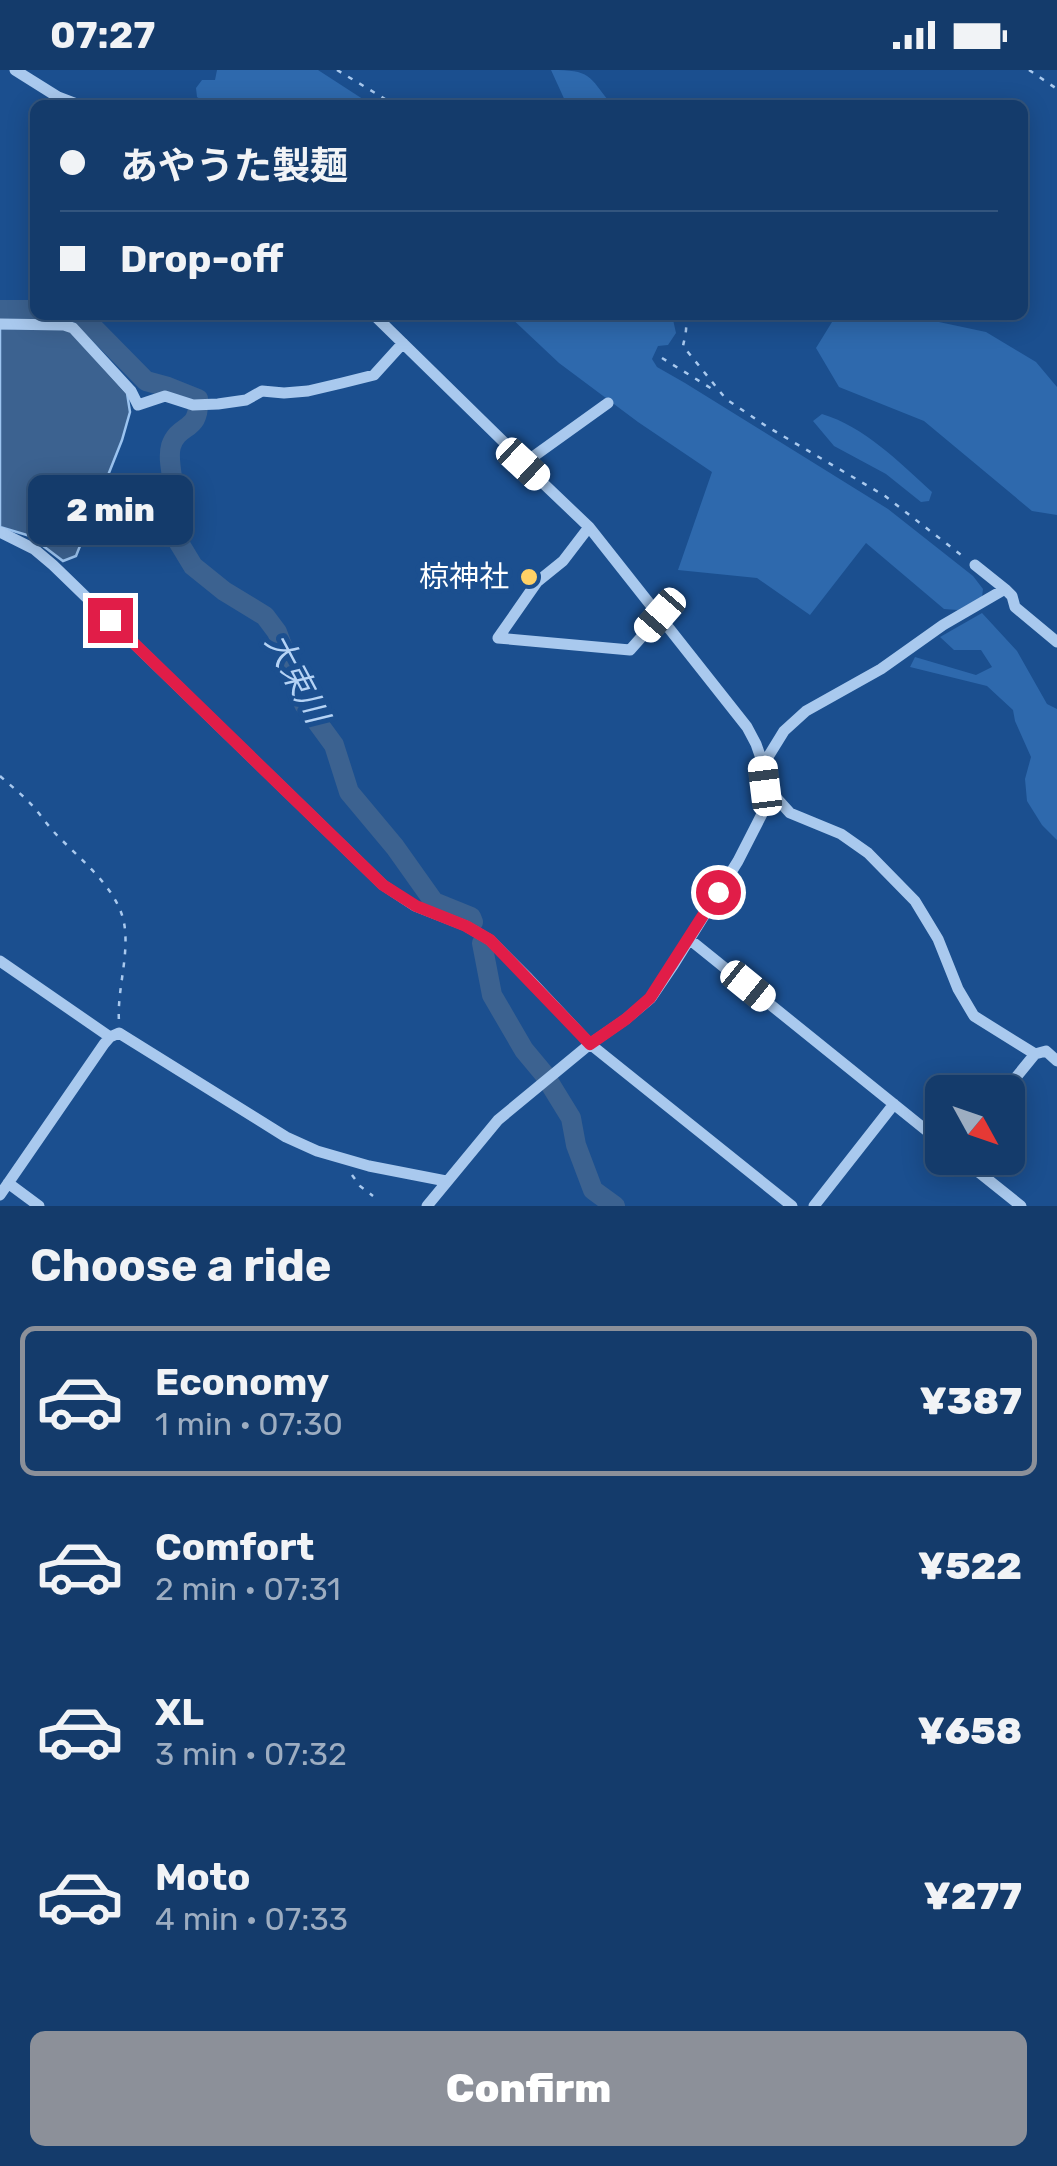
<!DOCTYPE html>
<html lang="en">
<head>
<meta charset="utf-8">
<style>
  :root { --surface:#143b6b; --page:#214673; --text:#f1f3f6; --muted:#9dadc1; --line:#33557e; --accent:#8c9099 }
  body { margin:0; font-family:Rubik,"Noto Sans JP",sans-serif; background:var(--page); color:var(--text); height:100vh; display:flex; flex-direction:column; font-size:38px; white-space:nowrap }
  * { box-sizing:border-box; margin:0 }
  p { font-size:32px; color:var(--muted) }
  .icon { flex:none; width:55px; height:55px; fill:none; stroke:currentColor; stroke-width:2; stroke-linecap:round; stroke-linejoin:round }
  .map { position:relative; height:1136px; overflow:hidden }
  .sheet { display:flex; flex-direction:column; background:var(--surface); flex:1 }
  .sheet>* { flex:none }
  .hud { position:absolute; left:30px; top:30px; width:998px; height:220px; border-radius:15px; box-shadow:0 5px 25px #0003,0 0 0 2px var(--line); display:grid; align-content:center; height:220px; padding:0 30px; background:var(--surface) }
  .needle { width:65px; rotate:130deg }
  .tools { position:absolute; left:925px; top:1005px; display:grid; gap:20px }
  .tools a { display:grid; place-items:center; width:100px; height:100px; border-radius:15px; background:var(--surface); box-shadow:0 5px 25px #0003,0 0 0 2px var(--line); font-size:50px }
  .end { position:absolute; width:45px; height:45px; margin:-22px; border:12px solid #e11d48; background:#fff; box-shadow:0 0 0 5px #fff }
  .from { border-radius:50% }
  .bubble { position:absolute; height:70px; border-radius:15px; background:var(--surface); box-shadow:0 5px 25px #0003,0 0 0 2px var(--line); font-size:32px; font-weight:800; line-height:70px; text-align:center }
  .car { position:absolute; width:30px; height:60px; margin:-30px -15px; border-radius:12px; box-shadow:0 0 8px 2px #0007; background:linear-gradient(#fff 24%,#345 0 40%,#fff 0 76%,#345 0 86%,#fff 0) }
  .hud b { display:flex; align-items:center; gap:35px; height:95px; font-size:38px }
  .hud b+b { border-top:2px solid var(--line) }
  .hud i { width:25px; height:25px; background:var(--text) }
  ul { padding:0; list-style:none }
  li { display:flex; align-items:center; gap:30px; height:150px; margin:0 20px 15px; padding:0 10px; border:5px solid transparent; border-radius:15px }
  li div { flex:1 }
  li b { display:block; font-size:38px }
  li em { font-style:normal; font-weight:800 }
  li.selected { border-color:var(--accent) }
  li>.icon { width:90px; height:90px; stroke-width:1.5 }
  h2 { padding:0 30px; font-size:45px; line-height:120px }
  .action { display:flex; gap:20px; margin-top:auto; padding:20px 30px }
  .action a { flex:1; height:115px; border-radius:15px; background:var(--accent); color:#fff; font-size:40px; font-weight:800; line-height:115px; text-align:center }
  .status { display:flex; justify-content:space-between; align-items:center; height:70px; padding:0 50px; background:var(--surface); direction:ltr }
  .status svg { height:28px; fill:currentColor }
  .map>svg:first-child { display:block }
  .green { fill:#2e69ad }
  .water { fill:#3c6290; stroke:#9cc4f0; stroke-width:2.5 }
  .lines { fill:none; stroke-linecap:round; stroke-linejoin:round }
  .river { stroke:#3c6290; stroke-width:20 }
  .path { stroke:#a9c9ee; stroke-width:2.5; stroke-dasharray:5 8; stroke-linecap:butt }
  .minor { stroke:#a9c9ee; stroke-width:11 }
  .route { stroke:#e11d48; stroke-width:12 }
  .poi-dot { fill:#ffd166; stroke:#1b4f8f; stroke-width:4 }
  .labels { text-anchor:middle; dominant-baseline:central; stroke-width:10; stroke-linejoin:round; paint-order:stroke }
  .poi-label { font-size:30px; fill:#fff; stroke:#1b4f8f; text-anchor:end }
  .water-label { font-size:32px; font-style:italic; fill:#b5d3f5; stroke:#1b4f8f }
</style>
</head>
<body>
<div class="status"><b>07:27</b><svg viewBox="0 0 49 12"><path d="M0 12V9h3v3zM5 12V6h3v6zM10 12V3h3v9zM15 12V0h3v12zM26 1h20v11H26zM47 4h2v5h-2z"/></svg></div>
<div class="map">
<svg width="1057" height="1136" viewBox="0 0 1057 1136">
  <rect width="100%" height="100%" fill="#1b4f8f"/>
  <path class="green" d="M217 0H318L372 35H209L197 27 196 18 202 10H215Z
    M551 0C591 0 588 5 612 35H567Z
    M508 245H672L676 263 668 275 658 276 652 289 657 297 685 313 888 439 973 506 983 519 982 527 958 540 944 539 866 473 810 545 757 508 678 500 712 402 638 352 559 293Z
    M859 245H906L986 262 1036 292 1057 317V445L1032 441 924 351 839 317 816 278 832 252Z
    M822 344C865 357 899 392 932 422L929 431 921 432 886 404 834 376 813 351Z
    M982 543 1017 581 1047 634 1057 639V770L1042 755 1027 731 1025 709 1031 687 1015 651 1013 640 987 616 910 597 915 587 976 605 992 597 981 580H954L940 567Z"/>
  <path class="water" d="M59 257 72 261 127 323 130 342 122 370 76 486 63 491 30 466 0 457V258Z"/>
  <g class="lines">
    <path class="river" d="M0 240H35
      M81 245 146 311 168 317 198 329C200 363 179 352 171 376 167 390 174 410 174 425 174 436 171 448 170 458L193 496 224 521 265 546 277 562 304 634 334 675 349 722 395 777 434 832 471 847 473 852
      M482 873 492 925 524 980 544 1004 571 1048 576 1075 593 1120 615 1136"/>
    <path class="path" d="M337 0 395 35
      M1029 0 1057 19
      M683 245C689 254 685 266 683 276L726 329 766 356 885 426 965 488
      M662 288 717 322
      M0 706C10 715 20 723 29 732 38 741 45 752 54 762 79 789 122 820 125 860 128 890 117 921 119 952
      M352 1105 360 1116 373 1126"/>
    <path class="minor" d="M15 0 58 27 79 35
      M374 245 515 383 523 394 589 457 747 657 756 674 763 694 765 716 763 742 738 791 672 897 651 928 626 949 590 974 498 1050 427 1136
      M0 254 64 255 73 258 131 321 138 335 165 326 193 335 218 334 246 330 262 321 284 323 308 321 342 313 374 305 403 273
      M523 394 608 333
      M589 457 563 491 537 512 498 568 630 580 661 545
      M0 462 34 479 53 495 383 815 415 836 466 856 490 870 528 908 590 974 792 1136
      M975 495 1005 519 1012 526 1015 537 1057 572
      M763 695 784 661 806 641 881 599 943 555 1005 519
      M768 713 771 722 790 743 841 764 868 783 915 831 938 869 958 919 974 946 1035 984 1046 981 1057 991
      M689 869 942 1073
      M0 891 110 967
      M1004 1022 1035 984
      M961 1088 1021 1136
      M8 1113 39 1136
      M0 1125 104 974 110 967 119 963 286 1067 317 1081 369 1096 446 1111
      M814 1136 894 1034"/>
  </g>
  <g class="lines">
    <path class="route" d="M110 550 383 815 416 836 466 856 490 870 590 974 626 949 650 928 718 822"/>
  </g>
  <circle class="poi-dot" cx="529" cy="507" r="10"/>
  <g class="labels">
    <g class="poi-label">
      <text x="509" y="507">椋神社</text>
    </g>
    <g class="water-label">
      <text transform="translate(297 608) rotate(62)">大束川</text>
    </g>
  </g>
</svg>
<div class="tools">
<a><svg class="needle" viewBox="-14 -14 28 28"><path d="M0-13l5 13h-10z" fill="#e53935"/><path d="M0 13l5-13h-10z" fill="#9dadc1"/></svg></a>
</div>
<i class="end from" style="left:718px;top:822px"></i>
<i class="end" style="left:110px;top:550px"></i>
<div class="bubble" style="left:28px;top:405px;width:165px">2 min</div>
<i class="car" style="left:523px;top:394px;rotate:133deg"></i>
<i class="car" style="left:660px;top:545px;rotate:221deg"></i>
<i class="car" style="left:765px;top:716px;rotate:353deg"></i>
<i class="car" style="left:748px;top:916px;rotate:129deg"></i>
<div class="hud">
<b><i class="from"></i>あやうた製麺</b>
<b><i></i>Drop-off</b>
</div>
</div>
<section class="sheet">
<h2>Choose a ride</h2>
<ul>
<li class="selected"><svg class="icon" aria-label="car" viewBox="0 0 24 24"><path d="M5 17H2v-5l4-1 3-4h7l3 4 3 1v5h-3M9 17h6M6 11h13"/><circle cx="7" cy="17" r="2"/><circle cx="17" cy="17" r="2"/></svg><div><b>Economy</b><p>1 min · 07:30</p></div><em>¥387</em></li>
<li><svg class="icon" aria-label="car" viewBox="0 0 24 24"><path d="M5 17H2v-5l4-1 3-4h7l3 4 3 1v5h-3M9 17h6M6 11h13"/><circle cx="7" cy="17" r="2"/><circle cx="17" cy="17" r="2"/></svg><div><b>Comfort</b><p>2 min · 07:31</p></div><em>¥522</em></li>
<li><svg class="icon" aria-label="car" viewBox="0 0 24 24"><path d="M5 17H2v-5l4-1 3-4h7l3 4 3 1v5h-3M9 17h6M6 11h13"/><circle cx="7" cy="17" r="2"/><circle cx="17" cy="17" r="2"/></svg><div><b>XL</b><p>3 min · 07:32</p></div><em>¥658</em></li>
<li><svg class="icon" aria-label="car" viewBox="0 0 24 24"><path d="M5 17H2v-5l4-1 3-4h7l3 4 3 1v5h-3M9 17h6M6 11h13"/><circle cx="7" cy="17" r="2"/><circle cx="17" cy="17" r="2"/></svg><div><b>Moto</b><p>4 min · 07:33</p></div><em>¥277</em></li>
</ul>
<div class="action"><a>Confirm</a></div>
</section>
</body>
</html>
